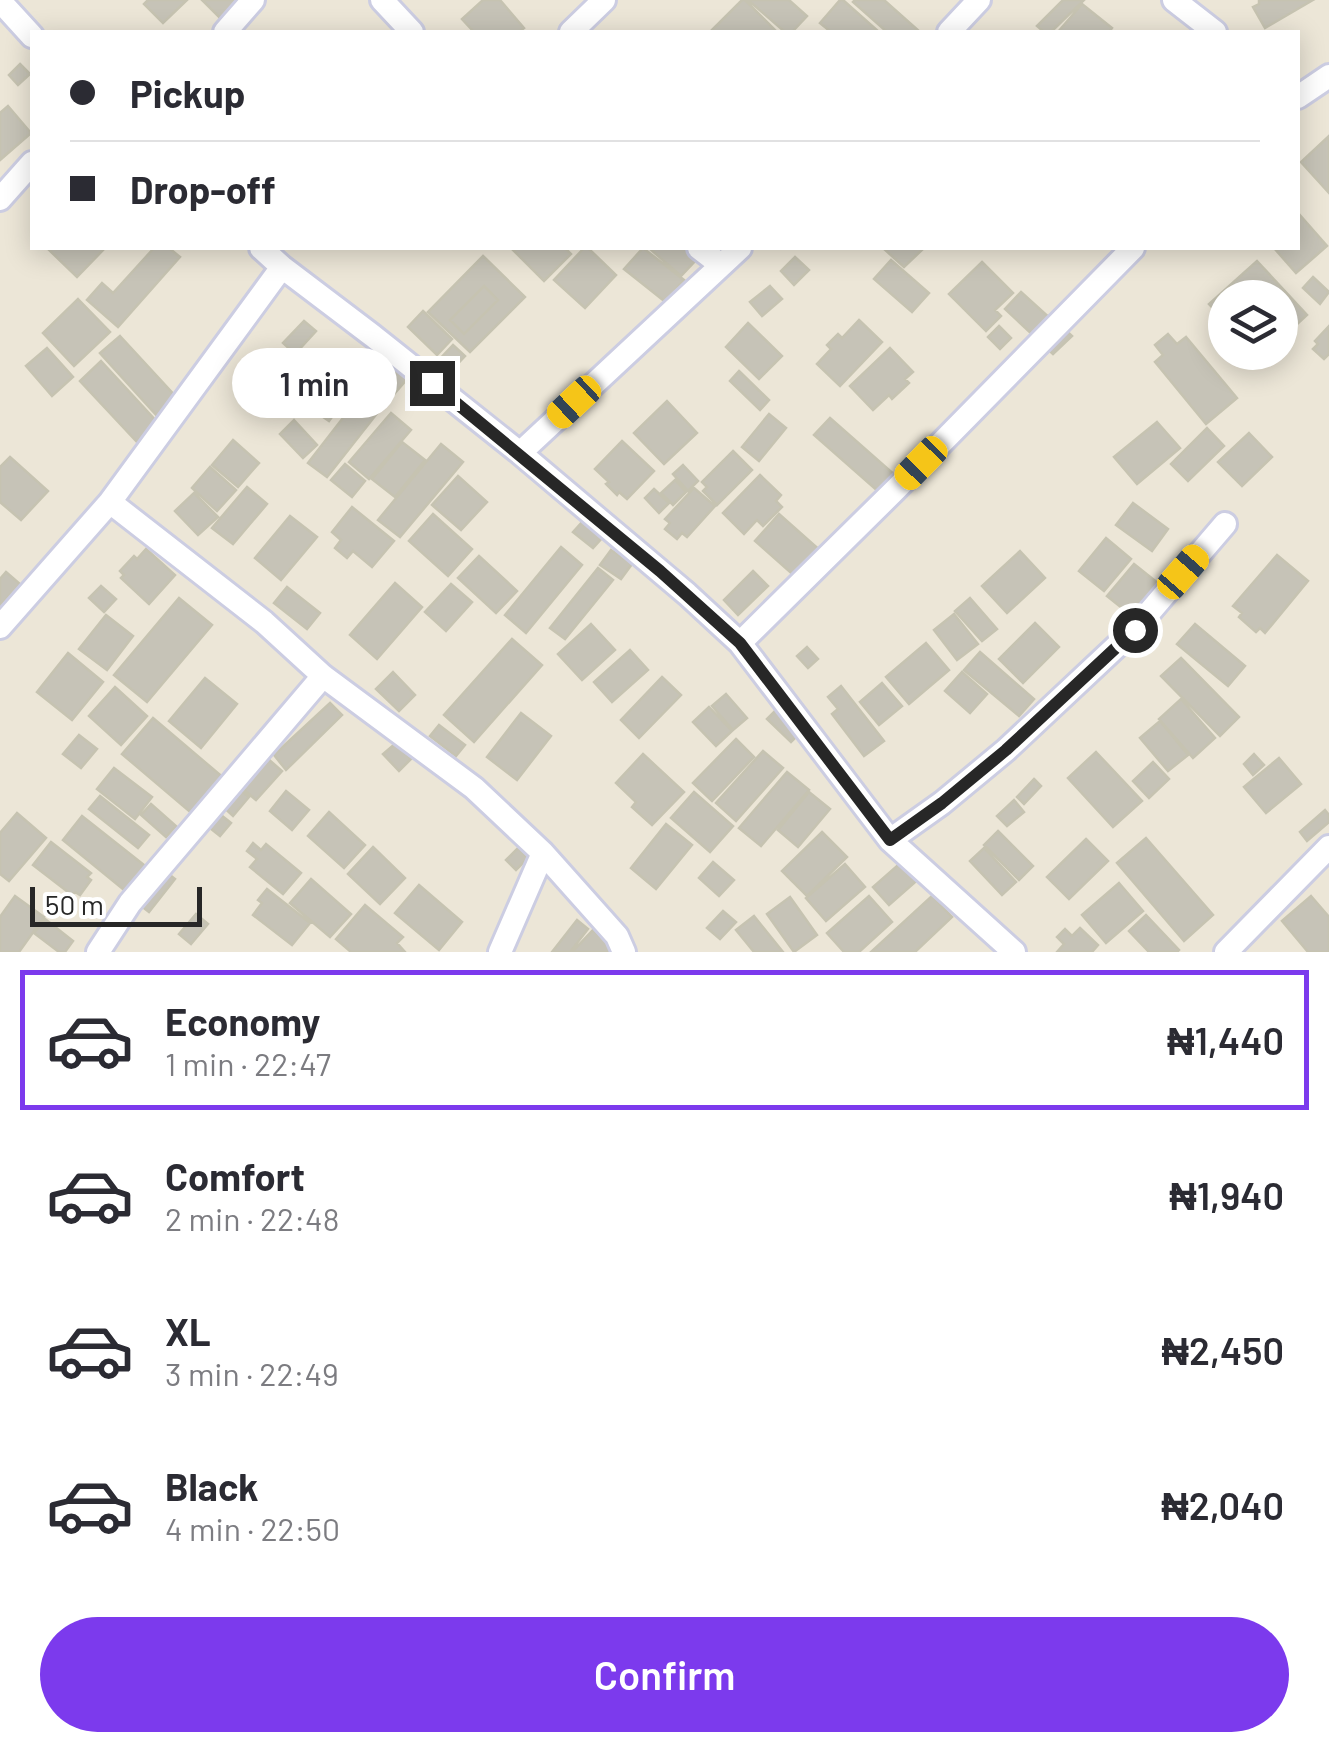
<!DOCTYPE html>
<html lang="en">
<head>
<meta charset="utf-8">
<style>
  :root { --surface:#fff; --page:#f2f2f3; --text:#2b2b33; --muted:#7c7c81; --line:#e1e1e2; --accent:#7c3aed }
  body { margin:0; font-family:Barlow,sans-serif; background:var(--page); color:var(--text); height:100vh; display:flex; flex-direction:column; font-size:38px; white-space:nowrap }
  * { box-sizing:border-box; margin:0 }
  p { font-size:32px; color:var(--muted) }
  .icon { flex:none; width:55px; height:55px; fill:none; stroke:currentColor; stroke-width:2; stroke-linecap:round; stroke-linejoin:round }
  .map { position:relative; height:952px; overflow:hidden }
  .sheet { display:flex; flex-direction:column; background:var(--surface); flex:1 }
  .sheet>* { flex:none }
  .hud { position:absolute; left:30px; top:30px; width:1270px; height:220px; border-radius:0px; box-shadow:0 5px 25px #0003; display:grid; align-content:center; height:220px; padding:0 40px; background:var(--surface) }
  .tools { position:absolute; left:1208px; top:280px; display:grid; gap:20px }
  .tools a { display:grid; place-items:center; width:90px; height:90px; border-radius:50%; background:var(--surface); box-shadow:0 5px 25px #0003; font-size:50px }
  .scale { position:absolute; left:30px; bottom:25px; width:172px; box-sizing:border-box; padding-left:10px; border:5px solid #272727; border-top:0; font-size:28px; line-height:35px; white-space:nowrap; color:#272727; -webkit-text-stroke:8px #fff; paint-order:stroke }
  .end { position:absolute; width:45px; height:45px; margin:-22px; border:12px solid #272727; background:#fff; box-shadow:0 0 0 5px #fff }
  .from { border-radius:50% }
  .bubble { position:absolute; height:70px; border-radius:35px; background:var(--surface); box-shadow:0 5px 25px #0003; font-size:32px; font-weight:600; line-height:70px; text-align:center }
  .car { position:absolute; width:30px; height:60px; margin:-30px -15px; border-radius:12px; box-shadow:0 0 8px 2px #0007; background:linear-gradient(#f5c518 24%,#345 0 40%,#f5c518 0 76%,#345 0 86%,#f5c518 0) }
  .hud b { display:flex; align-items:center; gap:35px; height:95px; font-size:38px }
  .hud b+b { border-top:2px solid var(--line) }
  .hud i { width:25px; height:25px; background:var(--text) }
  ul { padding:18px 0 0; list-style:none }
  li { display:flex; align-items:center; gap:30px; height:140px; margin:0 20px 15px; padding:0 20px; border:5px solid transparent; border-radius:0px }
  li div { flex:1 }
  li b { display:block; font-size:38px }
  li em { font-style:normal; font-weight:600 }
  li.active { border-color:var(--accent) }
  li>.icon { width:90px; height:90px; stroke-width:1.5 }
  .cta { display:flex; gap:20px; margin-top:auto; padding:20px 40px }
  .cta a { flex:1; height:115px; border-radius:60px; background:var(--accent); color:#fff; font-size:40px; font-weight:600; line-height:115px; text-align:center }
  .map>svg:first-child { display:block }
  .building { fill:#c6c3b7; stroke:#c6c3b1; stroke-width:2.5; fill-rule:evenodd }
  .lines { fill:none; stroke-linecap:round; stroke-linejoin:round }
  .minor-casing { stroke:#cccde2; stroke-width:28 }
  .minor { stroke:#fff; stroke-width:22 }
  .route { stroke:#272727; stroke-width:12 }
</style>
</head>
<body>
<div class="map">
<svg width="1329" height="952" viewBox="0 0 1329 952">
  <rect width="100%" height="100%" fill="#ece6d7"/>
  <path class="building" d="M148 0H187L163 23 144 4Z
    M202 0H237L238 1 221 19Z
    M483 0H500L524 28 519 32H474L462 19Z
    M742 0H745L777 32H713L711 31Z
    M748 0H789L807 16 792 32H785Z
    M840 0H843L879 32H831L820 23Z
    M855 0H884L920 32H887L853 2Z
    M1063 0H1084L1051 32H1044L1037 26Z
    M1313 0 1265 28 1253 7 1259 4V0Z
    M1082 4 1112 28 1109 32H1058Z
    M20 64 30 74 18 85 9 75Z
    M8 106 31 133 0 160V113Z
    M1329 136V193L1301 162Z
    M1299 214 1327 246 1296 273 1274 248H1298Z
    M47 248H105L77 277Z
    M154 248H169L180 257 118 327 87 300 102 283 113 293Z
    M511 248H565L571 254 544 281Z
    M584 248H588L616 275 585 308 554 280Z
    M643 248 684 280 676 289 683 295 673 308 624 269Z
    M649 248H685L697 259 681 276Z
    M883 248H924L904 267Z
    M483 256 525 297 470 352 428 312ZM484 286 498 300 464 334 450 320Z
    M795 257 809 270 794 285 781 271Z
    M891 260 929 293 912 312 874 279Z
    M1257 261 1307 315 1280 340V298H1225V321L1209 304Z
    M982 262 1013 293 995 310 1001 316 986 331 949 294Z
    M1313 277 1329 292 1320 304 1303 288Z
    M484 286 498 300 464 334 450 320Z
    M770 286 782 299 762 316 750 302Z
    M1021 292 1052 320 1035 337 1005 309Z
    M78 299 110 332 74 366 43 333Z
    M423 311 452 339 437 355 408 327Z
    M859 320 882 342 840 386 817 364 831 349 827 345 838 334 842 338Z
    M304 321 316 331 295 354 283 343Z
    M748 323 782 356 759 379 726 347Z
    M1060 325 1072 336 1053 354 1041 343Z
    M999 326 1011 338 1000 349 988 337Z
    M1329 326V354L1324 359 1313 349 1318 344 1315 341Z
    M1168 334 1177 344 1186 337 1237 398 1206 424 1155 362 1163 355 1155 345Z
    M120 336 178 399 158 417 100 353Z
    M453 345 465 356 449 373 437 362Z
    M47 348 73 377 52 396 26 366Z
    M890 348 913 372 905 379 909 383 892 399 889 395 873 410 850 386Z
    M388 360 408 378 395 393 374 375Z
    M101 361 158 423 137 442 80 381Z
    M340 368 358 381 329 421 310 408Z
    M739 371 769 400 760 410 730 381Z
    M367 387 386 402 327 477 308 463Z
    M667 401 697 433 664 464 634 433Z
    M391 413 411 430 369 479 349 462Z
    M769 414 786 428 759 461 742 447Z
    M830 418 896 476 880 493 814 435Z
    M294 420 317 445 303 458 280 434Z
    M1157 422 1180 448 1137 484 1114 457Z
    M1207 428 1224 446 1188 481 1171 464Z
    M1249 433 1272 457 1242 486 1218 462Z
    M233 440 259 463 238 487 212 465Z
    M622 441 654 471 627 499 619 492 617 495 606 484 609 482 595 469Z
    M402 442 425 460 395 497 372 479Z
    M441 444 463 462 400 537 378 520Z
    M733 451 752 470 717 505 703 491 707 487 702 482Z
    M10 457 48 491 21 520 0 502V467Z
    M345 464 365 481 352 497 331 480Z
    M683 465 698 481 688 491 673 474Z
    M210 467 236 490 217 511 192 488Z
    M760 475 781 495 776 501 782 507 763 526 757 520 744 534 723 513Z
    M458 476 487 502 461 530 432 505Z
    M675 480 686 492 673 505 661 493Z
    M247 487 267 504 233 544 212 528Z
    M694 488 715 506 687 537 682 533 677 539 665 529 670 523 665 519Z
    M654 489 669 503 659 513 645 498Z
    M194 493 218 517 198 535 175 511Z
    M1133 503 1168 529 1152 551 1116 525Z
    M352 507 394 541 372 567 353 551 347 558 335 548 341 540 332 532Z
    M433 514 472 549 448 576 409 541Z
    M779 514 822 552 798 579 755 541Z
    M290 516 317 537 281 580 255 558Z
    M583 521 602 538 593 548 573 532Z
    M1106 538 1131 559 1104 591 1079 571Z
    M561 547 582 565 526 633 505 615Z
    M146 549 175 575 149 604 121 578 124 575 120 571 134 556 137 559Z
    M611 550 632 564 621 579 600 565Z
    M1020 551 1045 578 1007 613 982 586Z
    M1277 555 1308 581 1265 633 1260 628 1256 632 1239 617 1242 613 1233 606Z
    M479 556 517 591 496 613 458 578Z
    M1134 564 1159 584 1132 616 1107 596Z
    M598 568 613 580 565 639 550 628Z
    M753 571 768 586 738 615 724 600Z
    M6 572 20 584 0 606V579Z
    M395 583 422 607 377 659 350 635Z
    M451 584 472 602 446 631 425 612Z
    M101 586 116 599 104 612 89 598Z
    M287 587 320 613 307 629 274 603Z
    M179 598 212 625 147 702 114 675Z
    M970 598 997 629 982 641 955 611Z
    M954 614 978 644 957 660 934 630Z
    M106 615 133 636 107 670 79 649Z
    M1035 623 1059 647 1023 683 999 659Z
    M591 624 615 650 582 680 558 654Z
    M1195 624 1245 666 1228 686 1177 644Z
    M512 639 542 665 474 742 444 715Z
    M926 643 949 670 909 704 886 677Z
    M807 647 818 659 808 668 797 656Z
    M630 650 648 670 612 702 594 682Z
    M980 652 1034 699 1019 716 964 670Z
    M68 653 103 682 72 720 37 692Z
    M1181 658 1239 717 1220 736 1161 676Z
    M393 672 415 695 399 711 376 689Z
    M962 672 987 694 970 713 945 691Z
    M662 677 681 695 639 738 621 720Z
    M205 678 237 704 201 748 169 721Z
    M882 683 902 706 879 725 860 702Z
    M841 686 884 741 864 756 832 714 838 709 828 697Z
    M115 687 147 716 121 745 89 716Z
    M726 694 747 718 733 730 712 706Z
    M1181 699 1215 738 1193 758 1159 719Z
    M330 703 342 715 286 770 274 755Z
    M709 707 732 731 716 746 693 722Z
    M779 707 803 730 791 742 767 719Z
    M521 713 551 736 517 780 487 757Z
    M153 718 226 780 195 816 122 754Z
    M1160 721 1188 755 1168 771 1140 738Z
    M439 725 465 745 456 756 430 736Z
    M79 735 97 749 81 768 63 754Z
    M736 739 754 757 712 801 693 783Z
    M396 743 411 759 399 771 383 754Z
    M763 751 783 768 736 821 716 803Z
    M1096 752 1142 801 1113 827 1068 778Z
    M643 754 684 792 652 825 632 807 636 802 616 783Z
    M1254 754 1264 765 1253 775 1244 764Z
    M267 758 282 771 256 800 242 788Z
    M1279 758 1301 784 1266 813 1244 787Z
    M1153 762 1169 779 1149 798 1133 781Z
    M114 768 152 797 135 819 97 789Z
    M787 772 809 790 761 846 739 828Z
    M1034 779 1041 786 1024 804 1017 797Z
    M236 786 249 797 233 816 220 804Z
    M286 791 309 810 292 830 270 811Z
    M694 792 733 826 710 852 671 818Z
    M809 792 830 809 798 847 778 830Z
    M100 796 149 835 138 848 89 809Z
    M1014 800 1024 812 1007 826 997 816Z
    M151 804 176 826 166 837 141 815Z
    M1325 810 1329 815V822L1307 841 1300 832Z
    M216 811 231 823 220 836 205 824Z
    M329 812 365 845 344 868 308 836Z
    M17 813 46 838 9 881 0 874V833Z
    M82 816 149 869 129 894 63 840Z
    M666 824 692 845 656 889 631 868Z
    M998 831 1033 866 1019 880 984 845Z
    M822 832 847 857 807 896 782 871Z
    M1146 838 1213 915 1184 941 1117 863Z
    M1086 839 1108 861 1069 899 1047 877Z
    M51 842 91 873 87 877 91 880 80 895 75 892 72 895 33 865Z
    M253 843 261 850 266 844 301 873 283 894 250 867 257 859 247 851Z
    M373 847 405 878 380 904 348 874Z
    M518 848 528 858 516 870 506 860Z
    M984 848 1016 882 1002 895 970 861Z
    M905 859 921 877 889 905 873 887Z
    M713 862 734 880 719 896 699 878Z
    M845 864 865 887 826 921 806 898Z
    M166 872 175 879 149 912 140 905Z
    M311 879 351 914 330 937 290 903Z
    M1119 883 1143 911 1106 943 1082 915Z
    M419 885 462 922 439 950 395 913Z
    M267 889 310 923 292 945 253 915 262 903 258 900Z
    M15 896 44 917 19 952H0V917Z
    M869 896 892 922 859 952H844L827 933Z
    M932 896 952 917 915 952H871Z
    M1311 896 1329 917V952H1308L1282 921Z
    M790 897 817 935 794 952 767 914Z
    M365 905 403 937 397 943 405 952H351L336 939Z
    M723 911 736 922 720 939 707 928Z
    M196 914 208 924 191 944 179 934Z
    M1146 915 1179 950 1177 952H1149L1129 931Z
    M754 916 783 952H754L736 930Z
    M45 919 73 941 65 952H59L34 933Z
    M577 920 588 929 570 952H552Z
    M1080 928 1098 945 1092 952H1057L1064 944 1057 937 1065 929 1072 936Z
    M593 930 613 948 610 952H572Z"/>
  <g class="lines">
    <defs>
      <path id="minor" d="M382 0 412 32
        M1174 0 1215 32
        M0 1 32 36
        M225 32 253 0
        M571 32 604 0
        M949 32 979 0
        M1298 97 1329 76
        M0 199 32 163
        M261 248 282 267 373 336 520 453 687 594 740 643 890 840 1014 952
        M699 248 721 265
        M282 267 110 502 264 622 323 676 474 788 543 853
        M520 453 740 248
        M0 627 110 502
        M740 643 896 489 1133 248
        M890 840 942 803 1006 750 1135 629 1225 524
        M98 952 130 903 323 676
        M500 952 543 853 617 936 624 952
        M1226 952 1329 847"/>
    </defs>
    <use href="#minor" class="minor-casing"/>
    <use href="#minor" class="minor"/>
  </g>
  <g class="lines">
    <path class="route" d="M432 383 660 571 740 643 890 840 942 803 1006 750 1135 630"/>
  </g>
</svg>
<div class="tools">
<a><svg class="icon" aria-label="layers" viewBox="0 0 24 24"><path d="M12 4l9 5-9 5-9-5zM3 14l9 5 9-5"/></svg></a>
</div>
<div class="scale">50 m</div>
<i class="end from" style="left:1135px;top:630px"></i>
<i class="end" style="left:432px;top:383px"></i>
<div class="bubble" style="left:232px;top:348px;width:165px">1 min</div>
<i class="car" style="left:574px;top:402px;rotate:227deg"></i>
<i class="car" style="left:921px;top:463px;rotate:224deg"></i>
<i class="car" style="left:1183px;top:572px;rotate:41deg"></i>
<div class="hud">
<b><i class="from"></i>Pickup</b>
<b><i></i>Drop-off</b>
</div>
</div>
<section class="sheet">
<ul>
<li class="active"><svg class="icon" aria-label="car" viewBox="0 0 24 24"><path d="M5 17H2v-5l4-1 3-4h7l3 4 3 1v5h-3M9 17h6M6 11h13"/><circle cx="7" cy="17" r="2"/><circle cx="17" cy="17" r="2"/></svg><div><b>Economy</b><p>1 min · 22:47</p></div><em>₦1,440</em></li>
<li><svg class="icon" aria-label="car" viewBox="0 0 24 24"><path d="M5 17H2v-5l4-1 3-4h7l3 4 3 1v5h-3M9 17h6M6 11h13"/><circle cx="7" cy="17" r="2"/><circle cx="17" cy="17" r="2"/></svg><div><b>Comfort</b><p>2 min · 22:48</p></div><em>₦1,940</em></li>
<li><svg class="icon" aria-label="car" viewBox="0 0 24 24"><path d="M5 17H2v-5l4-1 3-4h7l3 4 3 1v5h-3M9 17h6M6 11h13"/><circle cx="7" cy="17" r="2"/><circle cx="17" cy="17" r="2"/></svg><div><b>XL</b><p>3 min · 22:49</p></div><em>₦2,450</em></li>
<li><svg class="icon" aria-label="car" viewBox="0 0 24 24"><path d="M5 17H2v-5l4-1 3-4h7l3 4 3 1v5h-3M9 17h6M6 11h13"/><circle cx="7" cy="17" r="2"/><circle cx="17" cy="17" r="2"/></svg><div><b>Black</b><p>4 min · 22:50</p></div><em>₦2,040</em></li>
</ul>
<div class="cta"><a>Confirm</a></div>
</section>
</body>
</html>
